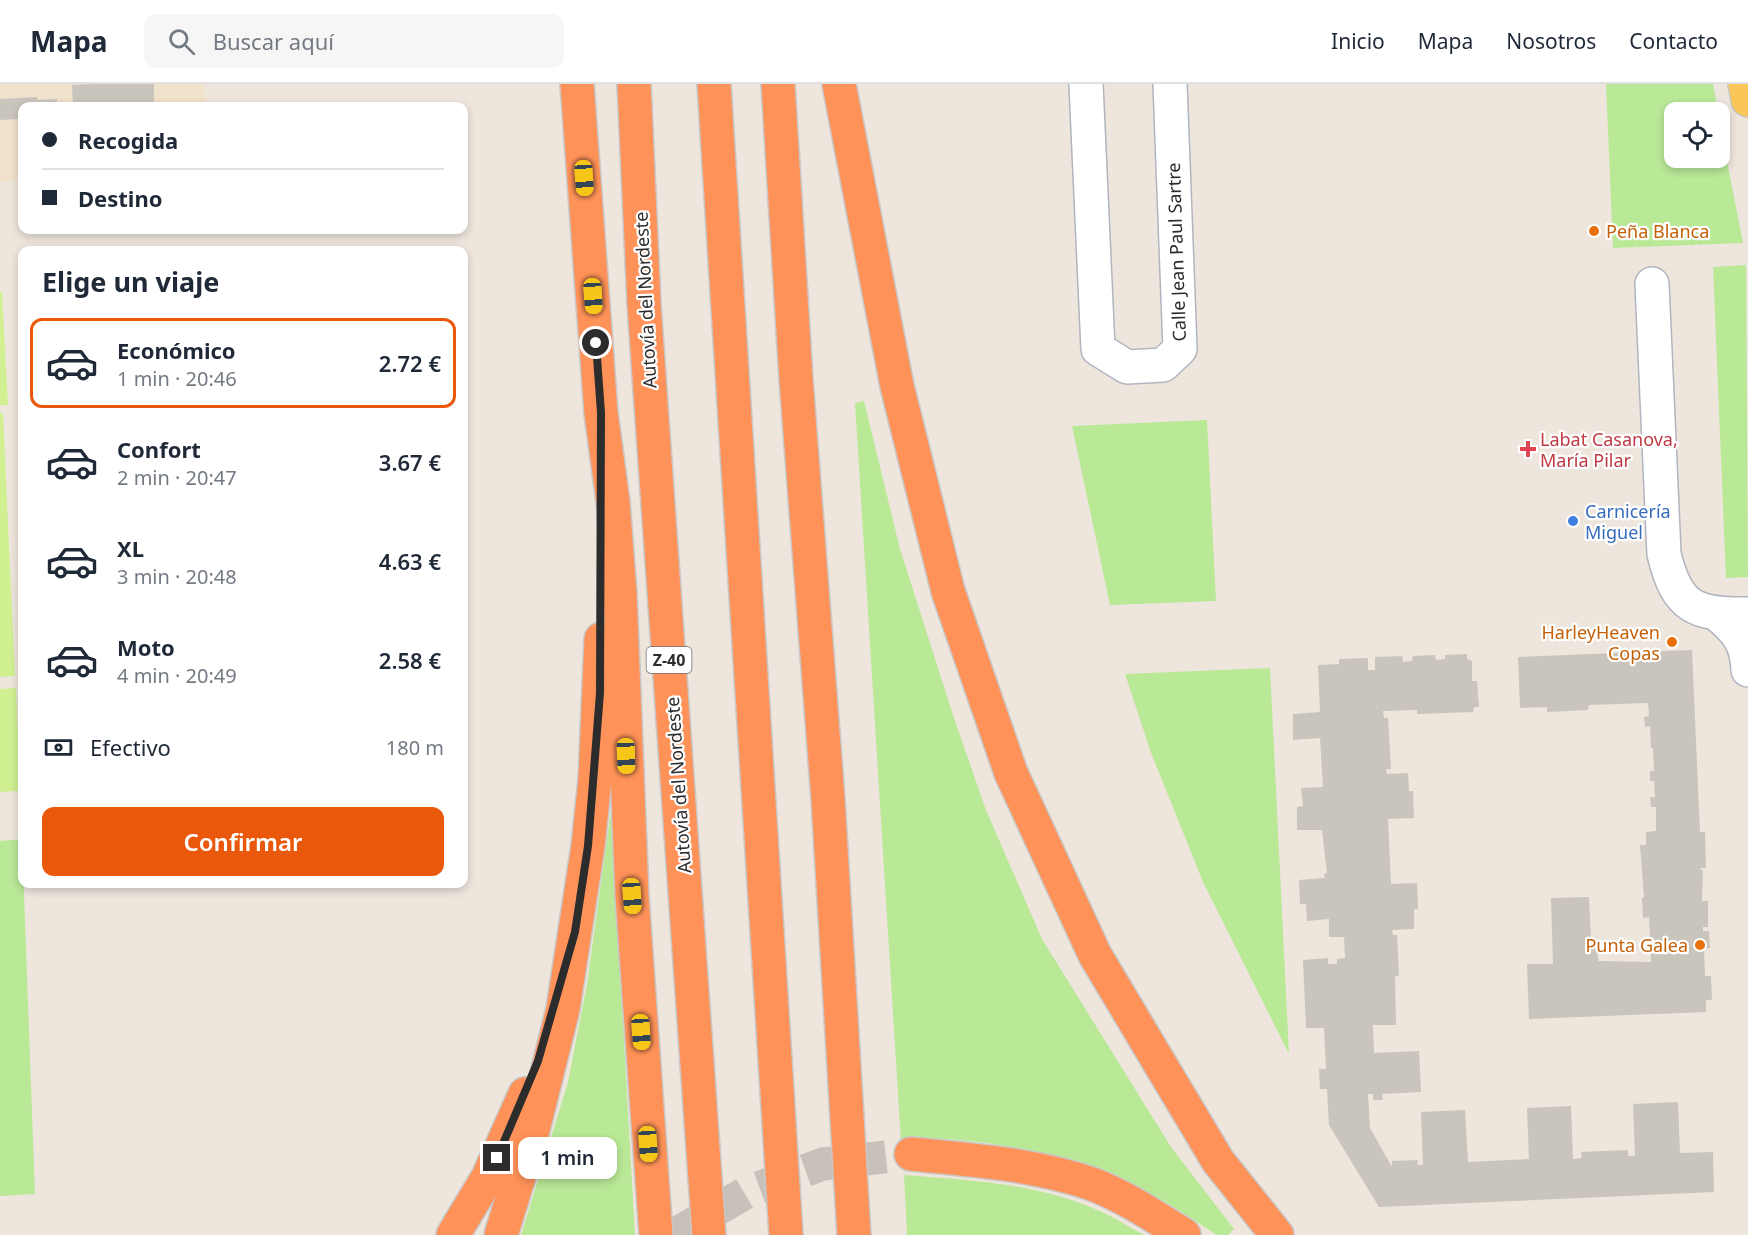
<!DOCTYPE html>
<html lang="es">
<head>
<meta charset="utf-8">
<style>
  :root { --surface:#fff; --page:#f6f6f7; --text:#1f2937; --muted:#747a83; --line:#e0e1e3; --accent:#ea580c }
  body { margin:0; font-family:"Noto Sans",sans-serif; background:var(--page); color:var(--text); height:100vh; display:flex; flex-direction:column; font-size:22px; white-space:nowrap }
  * { box-sizing:border-box; margin:0 }
  p { font-size:20px; color:var(--muted) }
  .icon { flex:none; width:33px; height:33px; fill:none; stroke:currentColor; stroke-width:2; stroke-linecap:round; stroke-linejoin:round }
  .map { position:relative; flex:1; overflow:hidden }
  .details { position:absolute; left:18px; top:162px; width:450px; height:642px; display:flex; flex-direction:column; background:var(--surface); border-radius:12px; box-shadow:0 3px 9px #0003 }
  .details>* { flex:none }
  .hud { position:absolute; left:18px; top:18px; width:450px; height:132px; border-radius:12px; box-shadow:0 3px 9px #0003; display:grid; align-content:center; height:132px; padding:0 24px; background:var(--surface) }
  .fabs { position:absolute; left:1664px; top:18px; display:grid; gap:12px }
  .fabs a { display:grid; place-items:center; width:66px; height:66px; border-radius:12px; background:var(--surface); box-shadow:0 3px 9px #0003; font-size:30px }
  .end { position:absolute; width:27px; height:27px; margin:-14px; border:8px solid #2c2c2c; background:#fff; box-shadow:0 0 0 3px #fff }
  .from { border-radius:50% }
  .bubble { position:absolute; height:42px; border-radius:12px; background:var(--surface); box-shadow:0 3px 9px #0003; font-size:20px; font-weight:600; line-height:42px; text-align:center }
  .car { position:absolute; width:18px; height:36px; margin:-18px -9px; border-radius:8px; box-shadow:0 0 4px 2px #0007; background:linear-gradient(#f5c518 24%,#345 0 40%,#f5c518 0 76%,#345 0 86%,#f5c518 0) }
  .hud b { display:flex; align-items:center; gap:21px; height:57px; font-size:22px }
  .hud b+b { border-top:2px solid var(--line) }
  .hud i { width:15px; height:15px; background:var(--text) }
  ul { padding:0; list-style:none }
  li { display:flex; align-items:center; gap:18px; height:90px; margin:0 12px 9px; padding:0 12px; border:3px solid transparent; border-radius:12px }
  li div { flex:1 }
  li b { display:block; font-size:22px }
  li em { font-style:normal; font-weight:600 }
  li.active { border-color:var(--accent) }
  li>.icon { width:54px; height:54px; stroke-width:1.5 }
  h2 { padding:0 24px; font-size:27px; line-height:72px }
  .pay { display:flex; align-items:center; gap:15px; height:66px; padding:0 24px; font-size:22px }
  .pay p { margin-inline-start:auto }
  .button { display:flex; gap:12px; margin-top:auto; padding:12px 24px }
  .button a { flex:1; height:69px; border-radius:12px; background:var(--accent); color:#fff; font-size:24px; font-weight:600; line-height:69px; text-align:center }
  header { display:flex; align-items:center; gap:36px; box-sizing:border-box; height:84px; padding:0 30px; background:var(--surface); border-bottom:2px solid var(--line) }
  header strong { font-size:28px }
  nav { display:flex; gap:33px; margin-inline-start:auto; font-size:21px }
  .search { width:420px; height:54px; background:var(--page); display:flex; align-items:center; gap:15px; box-sizing:border-box; padding:0 21px; border-radius:12px; color:var(--muted); font-size:22px }
  .map>svg:first-child { display:block }
  .education { fill:#f1e2cc }
  .green { fill:#b9e897 }
  .pitch { fill:#d0f092 }
  .building { fill:#c9c4bc }
  .lines { fill:none; stroke-linecap:round; stroke-linejoin:round }
  .highway-tunnel { stroke:#c7c1ba; stroke-width:33; stroke-dasharray:33 16; stroke-linecap:butt }
  .minor-casing { stroke:#b1b5c0; stroke-width:36 }
  .major-casing { stroke:#c8c8c8; stroke-width:36 }
  .highway-casing { stroke:#c8c8c8; stroke-width:36 }
  .minor { stroke:#fff; stroke-width:33 }
  .major { stroke:#f9c657; stroke-width:33 }
  .highway { stroke:#ff9258; stroke-width:33 }
  .route { stroke:#2c2c2c; stroke-width:8 }
  .food-dot { fill:#e8710a; stroke:#fff; stroke-width:2 }
  .health-dot { fill:#e0444e; stroke:#fff; stroke-width:2 }
  .shop-dot { fill:#3f7fe0; stroke:#fff; stroke-width:2 }
  .labels { text-anchor:middle; dominant-baseline:central; stroke-width:4.5; stroke-linejoin:round; paint-order:stroke }
  .shield { fill:#fff; stroke:#6b6b6b; stroke-width:1.5 }
  .shield-label { font-size:16px; font-weight:bold; fill:#2c2c2c }
  .food-label { font-size:18px; fill:#c56008; stroke:#fff; text-anchor:end }
  .street-label { font-size:18px; fill:#2c2c2c; stroke:#fff }
  .health-label { font-size:18px; fill:#be3a42; stroke:#fff; text-anchor:start }
  .shop-label { font-size:18px; fill:#366cbe; stroke:#fff; text-anchor:start }
</style>
</head>
<body>
<header>
<strong>Mapa</strong>
<div class="search"><svg class="icon" aria-label="search" viewBox="0 0 24 24"><circle cx="10" cy="10" r="6"/><path d="M15 15l6 6"/></svg>Buscar aquí</div>
<nav><a>Inicio</a><a>Mapa</a><a>Nosotros</a><a>Contacto</a></nav>
</header>
<div class="map">
<svg width="1748" height="1151" viewBox="0 0 1748 1151">
  <rect width="100%" height="100%" fill="#eee6dd"/>
  <path class="education" d="M0 0H205L206 22H22V97L0 98Z"/>
  <path class="green" d="M1606 0H1713L1718 28H1674V74H1719V36L1743 159 1613 164Z
    M1746 181 1748 493 1726 494 1713 183Z
    M864 317 900 465 953 631 986 726 1042 855 1171 1063 1234 1145 1228 1151H1217L1167 1119 1123 1096 1066 1076 988 1059 947 1055 901 1058 855 319Z
    M1207 336 1216 517 1110 521 1072 342Z
    M1270 584 1289 970 1203 798 1151 669 1125 590Z
    M611 726 635 1151H521L568 998 587 900Z
    M22 755 35 1110 0 1112V757Z
    M904 1091C967 1096 1036 1099 1095 1125 1112 1132 1128 1142 1144 1151H907Z"/>
  <path class="pitch" d="M0 208H2L8 321H0Z
    M0 329H3L15 592 0 593Z
    M16 604 20 707 0 708V605Z"/>
  <path class="building" d="M93 0H154V22H73L72 1Z
    M37 13V16L57 15V22H22V52L20 35 0 36V15Z
    M1692 566 1700 748H1705L1706 784H1700L1703 787 1702 817H1708V843H1703V847H1709L1710 864H1704L1705 892H1711L1712 916H1706V928L1529 935 1527 880H1553L1551 814 1589 813 1591 855H1597L1598 877 1651 878 1649 833 1643 834 1642 814 1644 813 1640 761H1646V748L1656 747V723H1651L1650 713H1655L1654 697H1650V687H1654L1653 664H1651L1650 642 1645 643 1644 633 1649 632 1648 619 1589 621 1588 626 1547 628V623L1520 624 1518 573Z
    M1467 570V575L1472 577V597H1477L1479 623H1474L1473 628 1417 630V626L1383 627 1384 634H1388L1391 685H1386L1387 690 1408 689 1409 707H1413L1414 734 1388 735 1391 800 1417 799 1418 825H1414V845L1392 846 1393 851H1397L1399 892H1395L1396 941H1373L1374 969 1419 967 1421 1008 1382 1010 1383 1016H1373V1010H1368L1370 1044 1392 1083V1077L1418 1076 1417 1081H1423L1421 1028 1465 1026 1468 1078 1529 1075 1527 1024 1571 1022 1573 1075 1582 1074 1581 1068 1628 1066V1072H1635L1633 1020 1678 1018 1680 1069 1713 1068 1714 1108 1379 1123 1329 1041 1327 1005H1320L1319 985H1326L1324 944H1306L1303 876 1328 874V880H1337V875L1345 874 1344 853H1329V835L1307 837 1306 820H1300L1299 796 1325 794 1324 790 1327 789 1322 746H1297V723L1303 722 1301 704 1323 703 1320 654 1293 656V630L1320 628 1318 581 1339 580V575L1368 574V586H1375V573L1402 572 1403 578 1412 577 1413 572 1435 571 1436 576 1445 575V571Z"/>
  <g class="lines">
    <path class="highway-tunnel" d="M674 1151 747 1108 823 1080 911 1070"/>
    <defs>
      <path id="minor" d="M1086 0 1098 265 1127 283 1163 281 1180 265 1170 0
        M1652 200 1664 470C1677 524 1695 531 1748 530
        M1718 531C1738 548 1747 559 1748 586"/>
      <path id="major" d="M1745 0 1748 16"/>
      <path id="highway" d="M577 0 601 329 613 418 620 509 632 812 656 1151
        M634 0 644 220 709 1151
        M714 0 786 1151
        M778 0 796 295 828 715 854 1151
        M839 0 897 302 948 507 1011 689 1095 871 1218 1077 1277 1151
        M911 1070C972 1076 1034 1080 1092 1100 1124 1112 1155 1133 1184 1151
        M453 1151 488 1093 525 1010
        M501 1151 531 1054 563 925 588 762 595 695 601 555"/>
    </defs>
    <use href="#minor" class="minor-casing"/>
    <use href="#major" class="major-casing"/>
    <use href="#highway" class="highway-casing"/>
    <use href="#minor" class="minor"/>
    <use href="#major" class="major"/>
    <use href="#highway" class="highway"/>
  </g>
  <g class="lines">
    <path class="route" d="M497 1074 538 977 575 848 588 762 600 609 601 329 596 259"/>
  </g>
  <g class="food-dot">
    <circle cx="1594" cy="147" r="6"/>
    <circle cx="1672" cy="558" r="6"/>
    <circle cx="1700" cy="861" r="6"/>
  </g>
  <path class="health-dot" d="M1525 356h6v6h6v6h-6v6h-6v-6h-6v-6h6z"/>
  <circle class="shop-dot" cx="1573" cy="437" r="6"/>
  <g class="labels">
    <rect class="shield" x="646.5" y="563" width="45" height="26" rx="4.5"/>
    <g class="shield-label">
      <text x="669" y="576">Z-40</text>
    </g>
    <g class="food-label">
      <text x="1606" y="147" text-anchor="start">Peña Blanca</text>
      <text x="1660" y="548">HarleyHeaven<tspan x="1660" dy="21">Copas</tspan></text>
      <text x="1688" y="861">Punta Galea</text>
    </g>
    <g class="street-label">
      <text transform="translate(1176 168) rotate(-92)">Calle Jean Paul Sartre</text>
      <text transform="translate(645 216) rotate(-93)">Autovía del Nordeste</text>
      <text transform="translate(678 701) rotate(-94)">Autovía del Nordeste</text>
    </g>
    <g class="health-label">
      <text x="1540" y="355">Labat Casanova,<tspan x="1540" dy="21">María Pilar</tspan></text>
    </g>
    <g class="shop-label">
      <text x="1585" y="427">Carnicería<tspan x="1585" dy="21">Miguel</tspan></text>
    </g>
  </g>
</svg>
<div class="fabs">
<a><svg class="icon" aria-label="locate" viewBox="0 0 24 24"><circle cx="12" cy="12" r="6"/><path d="M12 2v4M12 18v4M2 12h4M18 12h4"/></svg></a>
</div>
<i class="end from" style="left:596px;top:259px"></i>
<i class="end" style="left:497px;top:1074px"></i>
<div class="bubble" style="left:518px;top:1053px;width:99px">1 min</div>
<i class="car" style="left:584px;top:94px;rotate:176deg"></i>
<i class="car" style="left:593px;top:212px;rotate:176deg"></i>
<i class="car" style="left:626px;top:672px;rotate:178deg"></i>
<i class="car" style="left:632px;top:812px;rotate:176deg"></i>
<i class="car" style="left:641px;top:948px;rotate:176deg"></i>
<i class="car" style="left:648px;top:1060px;rotate:176deg"></i>
<div class="hud">
<b><i class="from"></i>Recogida</b>
<b><i></i>Destino</b>
</div>
<section class="details">
<h2>Elige un viaje</h2>
<ul>
<li class="active"><svg class="icon" aria-label="car" viewBox="0 0 24 24"><path d="M5 17H2v-5l4-1 3-4h7l3 4 3 1v5h-3M9 17h6M6 11h13"/><circle cx="7" cy="17" r="2"/><circle cx="17" cy="17" r="2"/></svg><div><b>Económico</b><p>1 min · 20:46</p></div><em>2.72 €</em></li>
<li><svg class="icon" aria-label="car" viewBox="0 0 24 24"><path d="M5 17H2v-5l4-1 3-4h7l3 4 3 1v5h-3M9 17h6M6 11h13"/><circle cx="7" cy="17" r="2"/><circle cx="17" cy="17" r="2"/></svg><div><b>Confort</b><p>2 min · 20:47</p></div><em>3.67 €</em></li>
<li><svg class="icon" aria-label="car" viewBox="0 0 24 24"><path d="M5 17H2v-5l4-1 3-4h7l3 4 3 1v5h-3M9 17h6M6 11h13"/><circle cx="7" cy="17" r="2"/><circle cx="17" cy="17" r="2"/></svg><div><b>XL</b><p>3 min · 20:48</p></div><em>4.63 €</em></li>
<li><svg class="icon" aria-label="car" viewBox="0 0 24 24"><path d="M5 17H2v-5l4-1 3-4h7l3 4 3 1v5h-3M9 17h6M6 11h13"/><circle cx="7" cy="17" r="2"/><circle cx="17" cy="17" r="2"/></svg><div><b>Moto</b><p>4 min · 20:49</p></div><em>2.58 €</em></li>
</ul>
<div class="pay"><svg class="icon" aria-label="cash" viewBox="0 0 24 24"><path d="M3 7h18v10H3z"/><circle cx="12" cy="12" r="2"/></svg>Efectivo<p>180 m</p></div>
<div class="button"><a>Confirmar</a></div>
</section>
</div>
</body>
</html>
